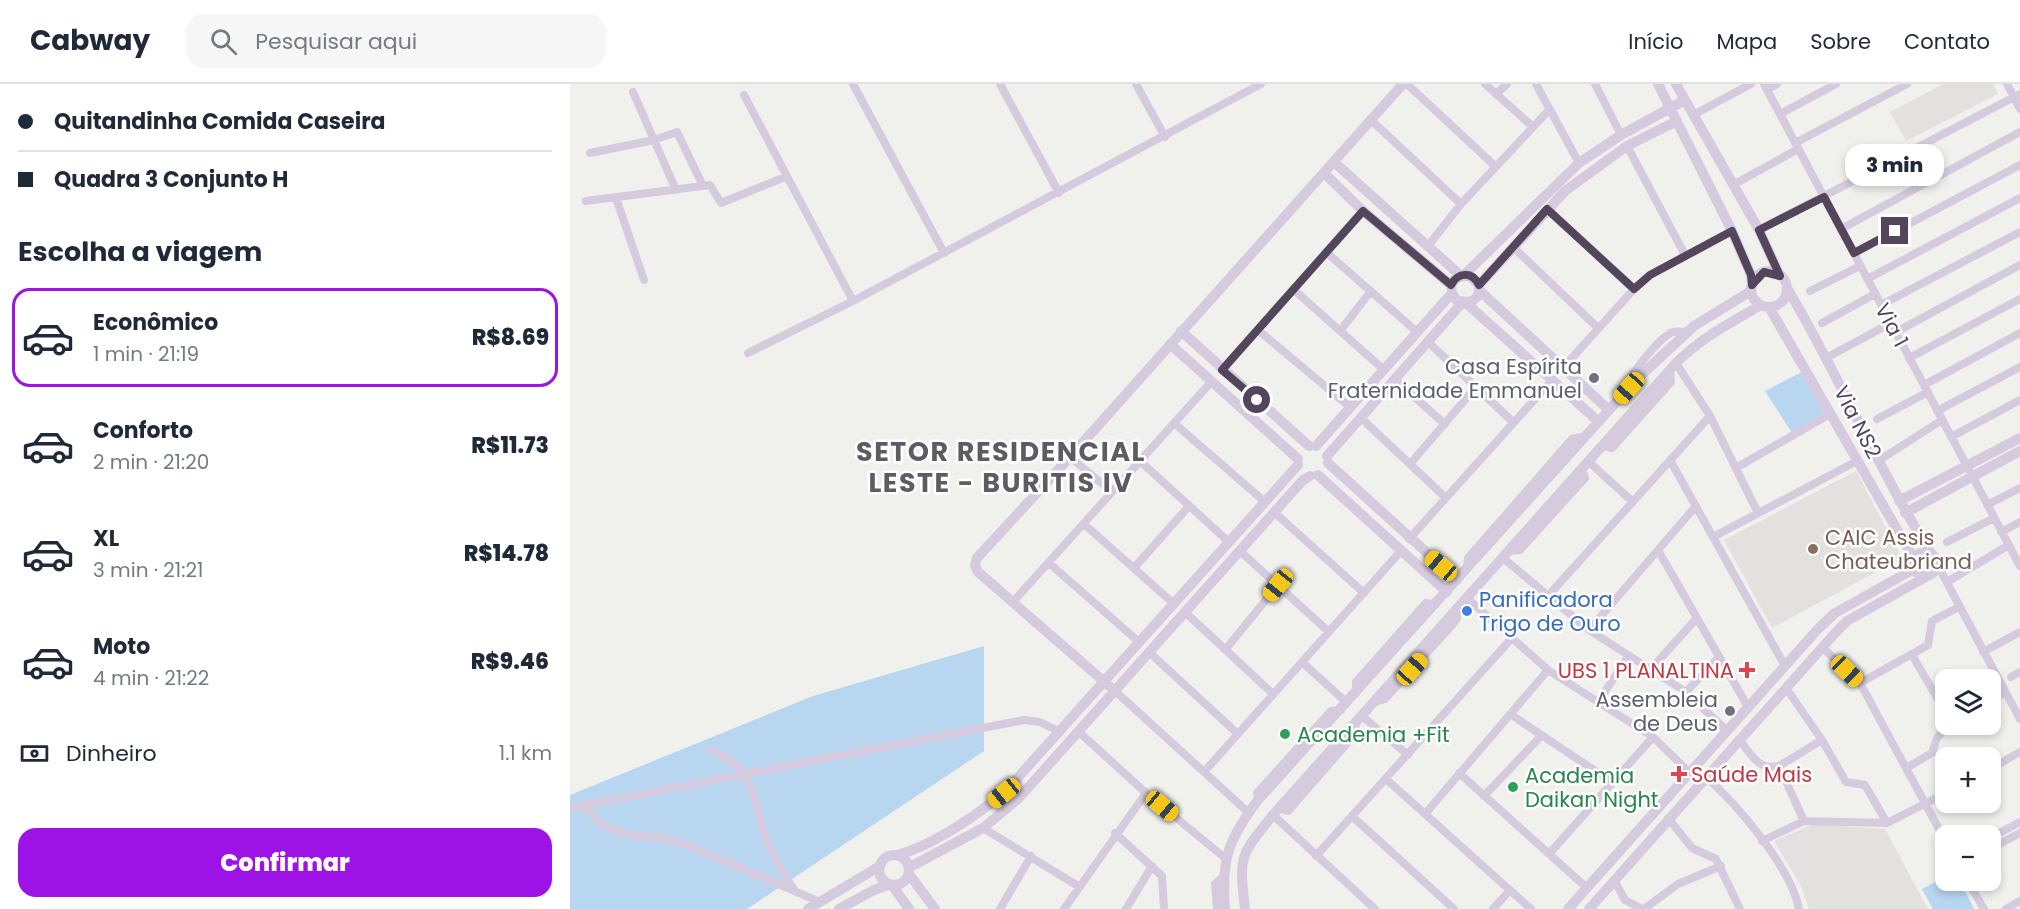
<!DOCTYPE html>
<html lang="pt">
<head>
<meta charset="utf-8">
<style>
  :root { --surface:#fff; --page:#f6f6f7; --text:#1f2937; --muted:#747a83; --line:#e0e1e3; --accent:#9d12e5 }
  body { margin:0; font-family:Poppins,sans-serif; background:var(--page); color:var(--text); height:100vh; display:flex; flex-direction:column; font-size:22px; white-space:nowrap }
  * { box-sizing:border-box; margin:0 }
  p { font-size:20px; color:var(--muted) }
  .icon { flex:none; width:33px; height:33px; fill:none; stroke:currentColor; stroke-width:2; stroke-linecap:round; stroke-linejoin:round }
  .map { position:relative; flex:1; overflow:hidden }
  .panel { display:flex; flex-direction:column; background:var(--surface); width:570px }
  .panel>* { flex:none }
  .top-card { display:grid; align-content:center; height:132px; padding:0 18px; background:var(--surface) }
  .fabs { position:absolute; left:1365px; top:585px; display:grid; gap:12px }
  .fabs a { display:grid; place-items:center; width:66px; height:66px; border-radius:12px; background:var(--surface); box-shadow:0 3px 9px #0003; font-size:30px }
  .end { position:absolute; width:27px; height:27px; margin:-14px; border:8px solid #52455c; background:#fff; box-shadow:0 0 0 3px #fff }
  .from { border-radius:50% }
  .bubble { position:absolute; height:42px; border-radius:18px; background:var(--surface); box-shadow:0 3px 9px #0003; font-size:20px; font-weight:800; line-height:42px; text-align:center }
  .car { position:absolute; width:18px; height:36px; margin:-18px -9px; border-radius:8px; box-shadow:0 0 4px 2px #0007; background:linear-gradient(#f5c518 24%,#345 0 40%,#f5c518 0 76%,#345 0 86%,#f5c518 0) }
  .top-card b { display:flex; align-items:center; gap:21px; height:57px; font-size:22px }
  .top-card b+b { border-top:2px solid var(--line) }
  .top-card i { width:15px; height:15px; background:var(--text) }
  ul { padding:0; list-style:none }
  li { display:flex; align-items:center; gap:18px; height:99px; margin:0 12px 9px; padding:0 6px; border:3px solid transparent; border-radius:18px }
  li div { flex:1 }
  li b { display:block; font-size:22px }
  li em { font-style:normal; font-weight:800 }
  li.active { border-color:var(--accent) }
  li>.icon { width:54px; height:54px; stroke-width:1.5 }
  h2 { padding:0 18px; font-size:27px; line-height:72px }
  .pay { display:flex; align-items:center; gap:15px; height:66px; padding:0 18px; font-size:22px }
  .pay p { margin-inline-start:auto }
  .cta { display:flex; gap:12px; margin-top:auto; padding:12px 18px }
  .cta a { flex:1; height:69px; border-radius:18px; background:var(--accent); color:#fff; font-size:24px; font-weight:800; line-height:69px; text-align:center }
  header { display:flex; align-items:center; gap:36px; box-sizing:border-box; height:84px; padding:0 30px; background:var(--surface); border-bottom:2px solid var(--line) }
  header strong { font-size:28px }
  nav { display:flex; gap:33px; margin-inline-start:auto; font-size:21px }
  .search { width:420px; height:54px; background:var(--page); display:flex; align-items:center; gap:15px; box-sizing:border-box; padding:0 21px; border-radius:18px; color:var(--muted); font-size:22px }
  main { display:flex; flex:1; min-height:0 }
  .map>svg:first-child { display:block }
  .education { fill:#e2e1df }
  .green { fill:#b9d6f0 }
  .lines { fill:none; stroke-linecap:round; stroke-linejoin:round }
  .minor { stroke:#d6cbde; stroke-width:8 }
  .tertiary { stroke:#d6cbde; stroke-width:10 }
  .route { stroke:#52455c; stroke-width:8 }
  .worship-dot { fill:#6b7280; stroke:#fff; stroke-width:2 }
  .education-dot { fill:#8d6e63; stroke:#fff; stroke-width:2 }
  .shop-dot { fill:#3f7fe0; stroke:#fff; stroke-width:2 }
  .health-dot { fill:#e0444e; stroke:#fff; stroke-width:2 }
  .leisure-dot { fill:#2e9e5b; stroke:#fff; stroke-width:2 }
  .labels { text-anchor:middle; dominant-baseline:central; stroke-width:5; stroke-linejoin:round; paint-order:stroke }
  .street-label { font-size:21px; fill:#52455c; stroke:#fff }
  .worship-label { font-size:21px; fill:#5b616d; stroke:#fff; text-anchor:end }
  .education-label { font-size:21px; fill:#785e54; stroke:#fff; text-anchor:start }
  .shop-label { font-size:21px; fill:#366cbe; stroke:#fff; text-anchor:start }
  .health-label { font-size:21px; fill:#be3a42; stroke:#fff; text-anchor:end }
  .leisure-label { font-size:21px; fill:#27864d; stroke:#fff; text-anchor:start }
  .district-label { font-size:27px; font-weight:bold; letter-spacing:1.5px; fill:#605a63; stroke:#fff }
</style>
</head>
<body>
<header>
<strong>Cabway</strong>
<div class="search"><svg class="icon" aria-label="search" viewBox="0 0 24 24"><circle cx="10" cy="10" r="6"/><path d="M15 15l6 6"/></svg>Pesquisar aqui</div>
<nav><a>Início</a><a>Mapa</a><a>Sobre</a><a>Contato</a></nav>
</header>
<main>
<section class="panel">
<div class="top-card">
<b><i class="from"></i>Quitandinha Comida Caseira</b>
<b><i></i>Quadra 3 Conjunto H</b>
</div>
<h2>Escolha a viagem</h2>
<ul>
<li class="active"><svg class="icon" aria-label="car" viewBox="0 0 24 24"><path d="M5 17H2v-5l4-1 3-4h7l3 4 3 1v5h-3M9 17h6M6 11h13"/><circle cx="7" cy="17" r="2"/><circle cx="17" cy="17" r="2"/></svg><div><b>Econômico</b><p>1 min · 21:19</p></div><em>R$8.69</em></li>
<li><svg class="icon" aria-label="car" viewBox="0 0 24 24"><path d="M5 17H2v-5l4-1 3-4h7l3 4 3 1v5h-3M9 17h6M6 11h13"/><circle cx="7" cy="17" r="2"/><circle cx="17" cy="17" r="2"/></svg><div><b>Conforto</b><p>2 min · 21:20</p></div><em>R$11.73</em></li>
<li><svg class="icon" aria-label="car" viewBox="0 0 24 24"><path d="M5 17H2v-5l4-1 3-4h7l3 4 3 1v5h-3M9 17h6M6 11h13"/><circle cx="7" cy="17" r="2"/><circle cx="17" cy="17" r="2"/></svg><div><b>XL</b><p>3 min · 21:21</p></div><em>R$14.78</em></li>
<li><svg class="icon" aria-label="car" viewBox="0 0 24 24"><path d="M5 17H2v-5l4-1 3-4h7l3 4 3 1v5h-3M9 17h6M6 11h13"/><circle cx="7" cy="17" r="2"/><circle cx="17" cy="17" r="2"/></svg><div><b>Moto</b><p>4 min · 21:22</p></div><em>R$9.46</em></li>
</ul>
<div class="pay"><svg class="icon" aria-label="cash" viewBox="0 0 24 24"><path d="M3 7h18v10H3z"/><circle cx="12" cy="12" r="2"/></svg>Dinheiro<p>1.1 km</p></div>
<div class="cta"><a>Confirmar</a></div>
</section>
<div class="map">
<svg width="1450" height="825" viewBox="0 0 1450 825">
  <rect width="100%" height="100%" fill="#f0f0ed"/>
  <path class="education" d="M1373 0H1423L1428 10 1336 57 1320 28Z
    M1286 387 1332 474 1202 544 1154 456Z
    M1244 740 1315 745 1358 825H1239L1231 802 1204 757Z"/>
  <path class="green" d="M1232 288 1255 328 1222 349 1195 307Z
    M414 562V667L177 825H0V711L243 612Z
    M1375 793 1376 796 1390 797 1404 825H1363L1352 805Z"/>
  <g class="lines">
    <path class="minor" d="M283 0 374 169
      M430 0 489 109
      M566 0 595 53
      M837 0 925 82
      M915 0 962 42
      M966 0 1009 79
      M1025 0 1051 51
      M1194 0 1450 482
      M1437 0 1450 25
      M1197 6 1207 0
      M63 8 106 106
      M926 10 937 0
      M174 11 283 217
      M1210 30 1266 0
      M1123 31 1181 0
      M801 36 891 120
      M1225 59 1337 0
      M1057 62 1115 171
      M20 69 84 56 107 48 133 102
      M1163 101 1228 65
      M46 114 74 196
      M16 117 140 101 151 119 215 93
      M977 125 1064 205
      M1271 145 1450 48
      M1189 146 1450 10
      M858 162 891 120 979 26
      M943 163 1028 244
      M756 168 846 247
      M1284 169 1450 81
      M1297 195 1450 114
      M723 205 813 285
      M1240 207 1290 182
      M1311 221 1450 148
      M1252 239 1305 210
      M688 246 780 323
      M770 247 801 207
      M1326 248 1450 181
      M858 258 943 338
      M178 269 283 217 691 0
      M1256 274 1321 239
      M1339 274 1450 215
      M1106 279 1140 332
      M992 285 1064 205 1080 191 1162 147
      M652 286 793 127
      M825 296 875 340
      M1354 301 1450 249
      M1051 313C1052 300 1086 258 1099 250 1104 246 1111 248 1117 248
      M1367 327 1450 283
      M791 334 876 414
      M1307 335 1358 308
      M604 339 695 418
      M1381 353 1450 316
      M1034 362 1042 364 1101 298 1100 286
      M500 373 542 408
      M1100 376 1215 582
      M570 377 659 458
      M1308 377 1372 336
      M1019 378 1063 418
      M840 380 906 303
      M1166 384 1260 330
      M1417 421 1450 404
      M704 428 794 509
      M514 440 603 519
      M1431 448 1450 438
      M1143 453 1287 377
      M839 455 983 295
      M1377 458 1424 434
      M1088 466 1178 623
      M670 467 759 548
      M940 467 950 466 1015 394 1012 386
      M933 474 1019 546 1116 608 1157 647
      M479 479 569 558
      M1367 480 1450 635
      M564 484 619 422
      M897 484 898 474 1002 355 1016 352
      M1377 498 1439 461
      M978 512 1140 332 1188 429
      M897 514 978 586 1083 653 1120 689
      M442 519 642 297
      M616 529 703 610
      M1019 546 1126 422
      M1252 563 1290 599 1376 758
      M655 566 708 501
      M1413 568 1450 548
      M580 569 668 650
      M1342 571 1376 629
      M732 578 777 619
      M1080 586 1127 534
      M1441 593 1450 588
      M1290 599 1358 561 1362 537 1389 523
      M1216 604 1252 656 1276 698 1295 701 1317 739
      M545 607 679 729
      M1116 608 1149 573
      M786 609V598L856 519 865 521
      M1420 616 1435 609
      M804 618 815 615 883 540 887 535V526
      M1028 618 1058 573
      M940 630 1042 698
      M792 632 838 671
      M509 648 576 709 655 774
      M1169 655C1181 670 1188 687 1209 682L1234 737
      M141 666C151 671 162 676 169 684 186 704 187 731 196 754 203 774 214 791 226 808
      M1209 682 1252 656
      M1336 684 1362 669 1367 654 1379 640
      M1420 685 1450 668
      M634 688 830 468
      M889 689 1017 804
      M1136 693C1168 721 1221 784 1229 825
      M816 695 961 825
      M914 712 972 651
      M688 716 687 709 761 627 771 626
      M12 722 30 739 53 750 93 754 117 761 250 818
      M0 724 454 636 470 638 488 647
      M709 724 718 727 787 648 785 639
      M855 730 978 586
      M703 731 805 825
      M782 732 884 825
      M1098 734 1122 764 1146 775 1170 825
      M413 744 508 802
      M545 749 592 792 594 825
      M1420 754 1450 738
      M1192 757 1234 737 1317 739 1376 709
      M1420 765 1450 749
      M979 770 1083 653
      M746 772 942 554
      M1044 796 1055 816 1072 825
      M1397 796 1414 825
      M430 825 461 772
      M494 825 576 709
      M556 825 582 782
      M647 825 645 800 653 793
      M923 825 940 806
      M1074 825 1108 800 1151 782
      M1436 825 1450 817"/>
    <path class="tertiary" d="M1088 0 1162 147 1181 191 1182 201
      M1106 0 1189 146 1210 192
      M764 78 890 191
      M754 89 793 127 881 201
      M1181 205a18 18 0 1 1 36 0a18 18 0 1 1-36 0Z
      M895 190 1009 79 1051 51 1115 16
      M909 201 995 107 1057 62 1107 37
      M1217 204C1269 291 1308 385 1362 471
      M910 207 1039 326
      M896 219 1029 338
      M1199 223 1344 475
      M611 247 739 362
      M600 260 728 375
      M746 362 882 209 881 201 886 194 899 191 909 201 908 212 901 218 887 217 882 209
      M757 372 892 219
      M758 379 887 496
      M748 391 877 508
      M1329 417 1450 354
      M1335 429 1450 367
      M1343 480a12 12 0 1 1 24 0a12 12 0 1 1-24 0Z
      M545 607 408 488 405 481 407 474 500 373 833 0
      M309 786a15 15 0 1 1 30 0a15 15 0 1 1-30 0Z
      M328 771C365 760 404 733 434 709L728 381
      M340 783 413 744 448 715 733 396 740 392
      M339 790 365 825
      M322 801 339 825
      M238 825 310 782
      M269 825 304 806 318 801
      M655 825C651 775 658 756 688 716L1067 295 1124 242 1181 207
      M675 825C669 771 669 773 703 731L1106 279C1132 253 1160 239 1191 221
      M998 825 1248 545 1265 529 1344 485
      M1019 825 1267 547 1277 537 1361 490"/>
  </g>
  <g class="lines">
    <path class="route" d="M687 316 652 286 793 127 881 201C888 188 902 187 909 201L977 125 1064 205 1080 191 1162 147 1181 191 1182 201 1194 188 1210 192 1189 146 1254 113 1284 169 1325 147"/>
  </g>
  <g class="worship-dot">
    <circle cx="1024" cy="294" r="6"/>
    <circle cx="1160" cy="627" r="6"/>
  </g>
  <circle class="education-dot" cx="1243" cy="465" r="6"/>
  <circle class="shop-dot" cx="897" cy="527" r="6"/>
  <g class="health-dot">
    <path d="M1174 577h6v6h6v6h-6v6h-6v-6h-6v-6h6z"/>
    <path d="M1106 681h6v6h6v6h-6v6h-6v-6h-6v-6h6z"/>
  </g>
  <g class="leisure-dot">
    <circle cx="715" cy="650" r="6"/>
    <circle cx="943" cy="703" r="6"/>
  </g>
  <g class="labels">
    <g class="street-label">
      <text transform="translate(1322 241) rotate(62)">Via 1</text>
      <text transform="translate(1288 338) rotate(63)">Via NS2</text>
    </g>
    <g class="worship-label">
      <text x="1012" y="282">Casa Espírita<tspan x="1012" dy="24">Fraternidade Emmanuel</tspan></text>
      <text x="1148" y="615">Assembleia<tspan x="1148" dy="24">de Deus</tspan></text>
    </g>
    <g class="education-label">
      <text x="1255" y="453">CAIC Assis<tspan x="1255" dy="24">Chateubriand</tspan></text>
    </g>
    <g class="shop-label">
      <text x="909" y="515">Panificadora<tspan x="909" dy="24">Trigo de Ouro</tspan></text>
    </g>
    <g class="health-label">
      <text x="1164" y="586">UBS 1 PLANALTINA</text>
      <text x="1121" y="690" text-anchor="start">Saúde Mais</text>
    </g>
    <g class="leisure-label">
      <text x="727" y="650">Academia +Fit</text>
      <text x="955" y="691">Academia<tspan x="955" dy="24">Daikan Night</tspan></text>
    </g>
    <g class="district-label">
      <text x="431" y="367">SETOR RESIDENCIAL<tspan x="431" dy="31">LESTE - BURITIS IV</tspan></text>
    </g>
  </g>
</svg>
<div class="fabs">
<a><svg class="icon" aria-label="layers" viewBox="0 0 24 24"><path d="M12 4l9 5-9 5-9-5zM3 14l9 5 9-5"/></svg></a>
<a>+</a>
<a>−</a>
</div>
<i class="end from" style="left:687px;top:316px"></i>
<i class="end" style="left:1325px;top:147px"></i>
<div class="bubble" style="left:1275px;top:60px;width:99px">3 min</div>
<i class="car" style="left:1059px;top:304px;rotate:222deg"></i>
<i class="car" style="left:871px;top:482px;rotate:310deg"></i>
<i class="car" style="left:708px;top:501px;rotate:219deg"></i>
<i class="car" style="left:842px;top:585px;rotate:42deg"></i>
<i class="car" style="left:1277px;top:587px;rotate:134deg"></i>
<i class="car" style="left:434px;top:709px;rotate:231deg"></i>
<i class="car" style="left:592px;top:722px;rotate:130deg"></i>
</div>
</main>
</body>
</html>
